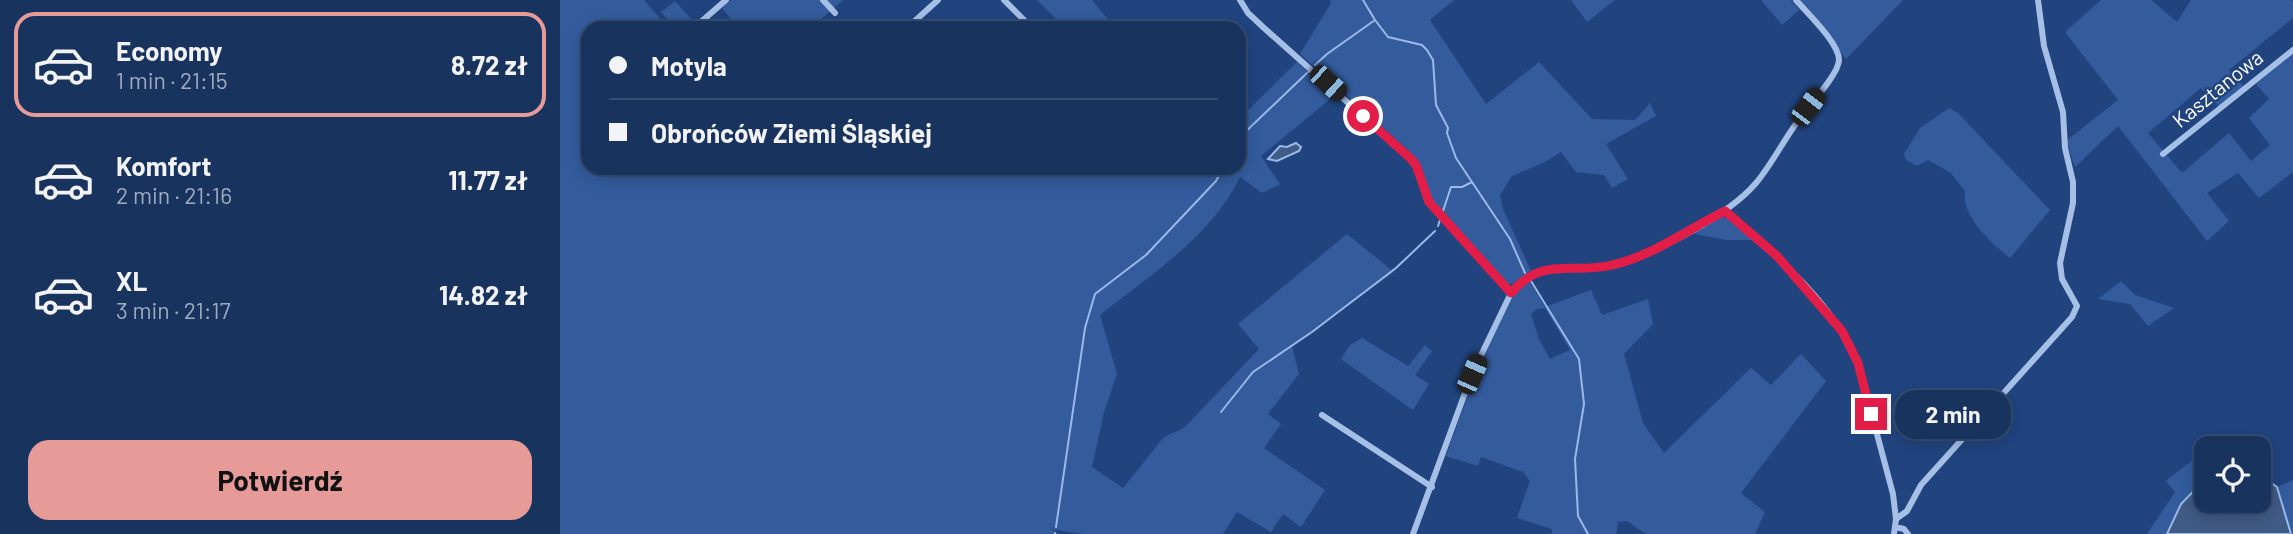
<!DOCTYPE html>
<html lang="pl">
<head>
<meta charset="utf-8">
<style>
  :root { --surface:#19335f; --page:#263f68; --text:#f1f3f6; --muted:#9faabd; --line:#374e74; --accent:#e69b98 }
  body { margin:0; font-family:Barlow,sans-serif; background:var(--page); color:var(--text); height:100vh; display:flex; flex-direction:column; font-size:26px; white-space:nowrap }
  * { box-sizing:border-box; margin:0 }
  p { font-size:23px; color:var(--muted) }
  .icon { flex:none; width:38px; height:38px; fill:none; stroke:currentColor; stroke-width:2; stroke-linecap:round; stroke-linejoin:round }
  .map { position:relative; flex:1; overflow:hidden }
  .details { display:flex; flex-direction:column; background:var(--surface); width:560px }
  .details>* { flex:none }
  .hud { position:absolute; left:21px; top:21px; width:665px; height:154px; border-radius:21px; box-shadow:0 4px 18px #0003,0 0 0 2px var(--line); display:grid; align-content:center; height:154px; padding:0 28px; background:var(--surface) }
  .controls { position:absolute; left:1634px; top:436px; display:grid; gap:14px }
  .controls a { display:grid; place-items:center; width:77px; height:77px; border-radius:14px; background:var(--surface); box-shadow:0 4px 18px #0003,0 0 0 2px var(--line); font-size:35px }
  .end { position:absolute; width:32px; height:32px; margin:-16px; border:9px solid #e11d48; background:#fff; box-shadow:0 0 0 4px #fff }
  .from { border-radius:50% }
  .bubble { position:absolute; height:49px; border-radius:21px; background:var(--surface); box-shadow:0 4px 18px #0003,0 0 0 2px var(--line); font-size:23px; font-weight:700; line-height:49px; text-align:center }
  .car { position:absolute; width:21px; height:42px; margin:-21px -10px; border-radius:9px; box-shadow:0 0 5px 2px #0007; background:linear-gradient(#222 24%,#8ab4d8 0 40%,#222 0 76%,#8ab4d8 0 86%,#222 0) }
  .hud b { display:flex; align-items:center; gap:24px; height:66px; font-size:26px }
  .hud b+b { border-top:2px solid var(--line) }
  .hud i { width:18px; height:18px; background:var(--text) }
  ul { padding:12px 0 0; list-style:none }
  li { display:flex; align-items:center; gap:21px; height:105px; margin:0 14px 10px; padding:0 14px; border:4px solid transparent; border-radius:21px }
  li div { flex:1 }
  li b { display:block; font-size:26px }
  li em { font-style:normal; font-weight:700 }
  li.on { border-color:var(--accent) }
  li>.icon { width:63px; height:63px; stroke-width:1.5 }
  .button { display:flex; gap:14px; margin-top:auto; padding:14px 28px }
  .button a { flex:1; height:80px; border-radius:21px; background:var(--accent); color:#111; font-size:28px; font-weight:700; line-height:80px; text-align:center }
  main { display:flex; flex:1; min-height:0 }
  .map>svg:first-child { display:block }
  .green { fill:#345c9d; fill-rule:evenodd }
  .water { fill:#415b87; stroke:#9ab9e8; stroke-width:2 }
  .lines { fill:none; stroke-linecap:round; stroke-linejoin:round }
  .stream { stroke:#9ab9e8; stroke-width:2 }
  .minor { stroke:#a6bfe7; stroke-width:6 }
  .route { stroke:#e11d48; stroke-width:9 }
  .labels { text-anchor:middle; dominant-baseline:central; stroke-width:5; stroke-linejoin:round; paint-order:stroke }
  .street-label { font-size:21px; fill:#fff; stroke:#21447f }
</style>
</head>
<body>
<main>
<section class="details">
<ul>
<li class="on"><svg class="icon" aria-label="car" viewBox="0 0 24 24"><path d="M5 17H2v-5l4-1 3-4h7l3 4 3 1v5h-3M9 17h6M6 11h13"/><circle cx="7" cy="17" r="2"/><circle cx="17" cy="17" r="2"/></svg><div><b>Economy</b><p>1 min · 21:15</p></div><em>8.72 zł</em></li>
<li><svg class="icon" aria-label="car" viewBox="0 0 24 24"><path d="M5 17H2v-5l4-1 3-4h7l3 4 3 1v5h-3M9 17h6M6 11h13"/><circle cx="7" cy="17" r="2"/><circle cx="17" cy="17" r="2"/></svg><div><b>Komfort</b><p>2 min · 21:16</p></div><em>11.77 zł</em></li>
<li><svg class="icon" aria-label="car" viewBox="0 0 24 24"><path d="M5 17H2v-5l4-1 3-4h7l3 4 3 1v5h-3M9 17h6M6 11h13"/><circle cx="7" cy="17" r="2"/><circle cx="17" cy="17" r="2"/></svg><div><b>XL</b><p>3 min · 21:17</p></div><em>14.82 zł</em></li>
</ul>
<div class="button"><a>Potwierdź</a></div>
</section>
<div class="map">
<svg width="1733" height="534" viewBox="0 0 1733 534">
  <rect width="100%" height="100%" fill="#21447f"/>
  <path class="green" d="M0 0H84L108 28H28V168H679V128L689 118 687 111 737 62 774 96 701 156 720 184 702 193 680 177C651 237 590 275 540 315L557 374 544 412 532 467 563 488 604 437 624 428 699 349 678 324 787 234 834 272 732 346 739 374 708 414 721 424 704 448 765 490 741 527 723 514 711 532 677 512 663 534H523L490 529 500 534H0Z
    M171 0H283L251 28H204L196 19 186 28H178L162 8Z
    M477 0H532L555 28H487L496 19Z
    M770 0H894L870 20 926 104 979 62 1032 119 1075 120 1090 103 1096 116 1046 144 1068 179 1052 188 1044 175 1016 172 1001 152 985 162 952 176 940 195 943 209 971 271 952 284 944 283 875 205 866 191 858 163 847 149 740 54 771 3Z
    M1011 0H1055L1027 22Z
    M1201 0H1231L1239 10 1222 25Z
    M1239 0H1343L1286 59Z
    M1541 0H1591L1617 22 1631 0H1732L1733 2V18L1669 70 1684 87 1659 106 1641 88 1588 133 1622 173 1669 133 1691 161 1710 145 1689 118 1709 99 1696 84 1733 54V172L1699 198 1678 173 1647 193 1669 221 1647 241 1558 126 1515 167 1506 141 1558 100 1505 32Z
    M115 1 135 23 128 28H115L101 12Z
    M1389 108 1398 113 1490 210 1450 258C1432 243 1401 217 1405 191L1391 173 1368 160 1357 166 1346 160 1344 154 1360 128Z
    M1160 216 1169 219 1192 240H1167L1129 233Z
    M969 281 985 307 1031 290 1042 315 1088 299 1093 324 1064 354 1083 423 1104 453 1191 368 1211 385 1241 354 1266 381 1181 493 1205 512 1195 534H1086L1067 521 1058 522 1056 534H992V529L957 518 970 481 963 472 921 457 918 466 886 456 918 368 953 296ZM985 308 1010 350 990 359 979 339 971 314 977 309Z
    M1561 281 1575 295 1614 308 1588 326 1570 304 1538 299Z
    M802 338 848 366 865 345 872 351 855 375 869 384 853 410 781 359 790 345Z
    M1647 453V477L1621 504 1607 534H1587L1615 492 1606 481 1640 454 1642 456Z
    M1733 480V534H1731L1717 487Z"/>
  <path class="water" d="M736 143 741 147 739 151 717 161 708 159 720 146 727 147Z
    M1699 474 1717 487 1731 534H1607L1621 504 1647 477V500H1699Z"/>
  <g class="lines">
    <path class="stream" d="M803 0 815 20 828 37 862 45 867 50 873 60 876 105 888 128 887 133 896 158 950 239 965 273
      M755 65 767 54 815 20
      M679 138 748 72
      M883 211 891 187H902L912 182
      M878 226 880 220
      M971 281 1019 359 1024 404 1015 459 1018 516 1028 534
      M661 412 693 372 752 332 836 268 875 231
      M496 527 525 328 535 294 586 255 656 181 663 168
      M495 534V533"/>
    <path class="minor" d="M263 0 275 13
      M444 0 472 28
      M680 0 688 13 704 28 850 158 856 165 868 202 951 293
      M134 28 166 0
      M347 28 378 0
      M1603 154 1733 50
      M1165 211C1213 253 1273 302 1298 363L1333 494 1336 519 1334 534
      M762 415 872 487
      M1336 519 1347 511 1361 485 1512 317 1517 306 1502 279 1500 263 1513 203V182L1505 148 1503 112 1484 46 1478 0
      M1335 527 1344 529 1348 534
      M853 534 912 374 951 293C984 255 1014 276 1054 265 1096 253 1168 216 1196 183 1212 164 1223 141 1238 121 1247 108 1279 74 1279 60 1279 43 1247 13 1236 0"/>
  </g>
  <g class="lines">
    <path class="route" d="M803 116 850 158 856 165 869 202 951 293C983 255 1013 275 1052 265 1093 256 1128 229 1165 211L1217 256 1282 331 1298 363 1311 414"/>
  </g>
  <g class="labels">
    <g class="street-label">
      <text transform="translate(1657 88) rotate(-39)">Kasztanowa</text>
    </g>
  </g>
</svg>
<div class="controls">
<a><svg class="icon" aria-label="locate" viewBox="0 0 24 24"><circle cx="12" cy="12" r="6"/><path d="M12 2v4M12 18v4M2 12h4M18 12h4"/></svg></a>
</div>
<i class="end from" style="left:803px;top:116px"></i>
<i class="end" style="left:1311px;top:414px"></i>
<div class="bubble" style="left:1335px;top:390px;width:116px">2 min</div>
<i class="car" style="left:768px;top:83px;rotate:132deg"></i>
<i class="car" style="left:1248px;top:107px;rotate:37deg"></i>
<i class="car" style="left:912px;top:374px;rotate:24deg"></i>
<div class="hud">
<b><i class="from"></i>Motyla</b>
<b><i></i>Obrońców Ziemi Śląskiej</b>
</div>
</div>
</main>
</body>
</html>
